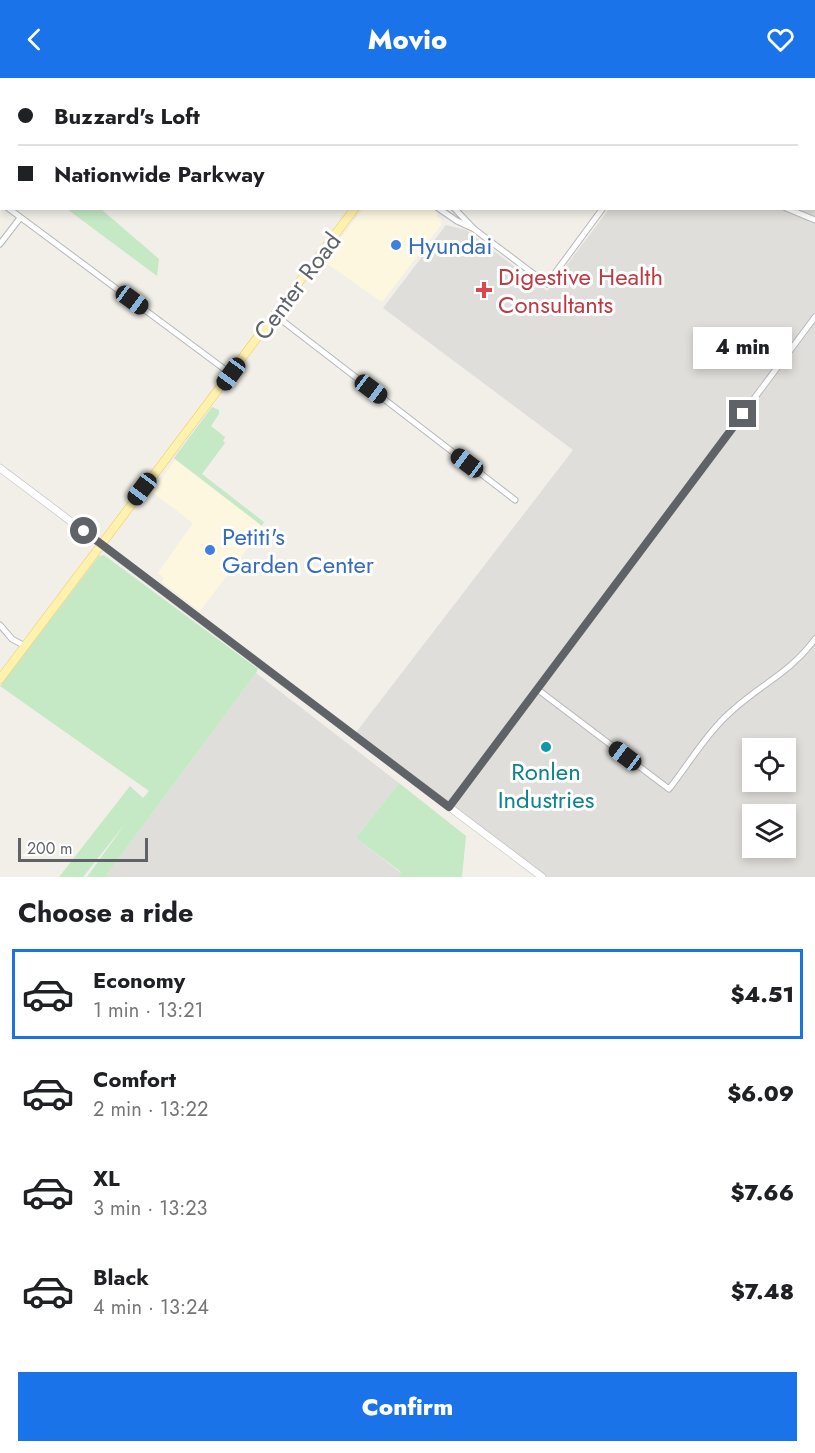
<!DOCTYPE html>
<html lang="en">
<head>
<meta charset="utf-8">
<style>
  :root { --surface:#fff; --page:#f2f2f2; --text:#202124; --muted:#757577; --line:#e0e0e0; --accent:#1a73e8 }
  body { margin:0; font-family:Jost,sans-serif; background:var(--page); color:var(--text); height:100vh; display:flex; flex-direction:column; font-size:22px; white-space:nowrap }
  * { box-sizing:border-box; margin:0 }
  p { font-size:20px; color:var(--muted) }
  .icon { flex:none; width:33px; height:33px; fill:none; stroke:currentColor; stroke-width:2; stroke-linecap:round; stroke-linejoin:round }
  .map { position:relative; height:799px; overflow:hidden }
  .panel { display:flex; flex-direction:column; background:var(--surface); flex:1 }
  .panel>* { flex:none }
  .hud { position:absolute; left:0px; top:0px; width:816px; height:132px; box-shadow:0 3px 9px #0003; display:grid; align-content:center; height:132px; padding:0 18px; background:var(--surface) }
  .controls { position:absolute; left:742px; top:660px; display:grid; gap:12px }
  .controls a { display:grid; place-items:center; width:54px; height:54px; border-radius:0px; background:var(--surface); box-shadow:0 3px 9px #0003; font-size:30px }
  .scale { position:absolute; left:18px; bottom:15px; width:130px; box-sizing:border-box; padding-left:6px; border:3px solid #5f6368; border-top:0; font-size:16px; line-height:21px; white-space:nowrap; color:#5f6368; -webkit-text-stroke:4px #fff; paint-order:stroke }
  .end { position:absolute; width:27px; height:27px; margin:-14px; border:8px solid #5f6368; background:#fff; box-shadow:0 0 0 3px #fff }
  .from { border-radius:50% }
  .bubble { position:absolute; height:42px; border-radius:0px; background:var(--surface); box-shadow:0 3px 9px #0003; font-size:20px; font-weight:800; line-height:42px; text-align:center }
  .car { position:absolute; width:18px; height:36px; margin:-18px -9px; border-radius:8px; box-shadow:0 0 4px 2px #0007; background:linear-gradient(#222 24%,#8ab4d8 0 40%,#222 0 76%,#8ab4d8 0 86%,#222 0) }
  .hud b { display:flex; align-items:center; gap:21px; height:57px; font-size:22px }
  .hud b+b { border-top:2px solid var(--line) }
  .hud i { width:15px; height:15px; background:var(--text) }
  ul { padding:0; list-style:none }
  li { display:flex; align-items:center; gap:18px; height:90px; margin:0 12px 9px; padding:0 6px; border:3px solid transparent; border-radius:0px }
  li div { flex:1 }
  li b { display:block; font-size:22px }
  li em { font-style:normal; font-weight:800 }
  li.selected { border-color:var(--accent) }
  li>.icon { width:54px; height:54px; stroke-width:1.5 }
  h2 { padding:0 18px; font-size:27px; line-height:72px }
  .primary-button { display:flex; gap:12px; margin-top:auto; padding:12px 18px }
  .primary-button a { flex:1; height:69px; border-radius:0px; background:var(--accent); color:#fff; font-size:24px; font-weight:800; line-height:69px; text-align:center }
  header { display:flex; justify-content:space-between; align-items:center; height:78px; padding:0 18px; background:var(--accent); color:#fff; font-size:27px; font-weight:800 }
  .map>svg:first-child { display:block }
  .commercial { fill:#fef7e0 }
  .industrial { fill:#e0deda; fill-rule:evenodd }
  .green { fill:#c5e8c5 }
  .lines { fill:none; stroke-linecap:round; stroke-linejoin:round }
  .street-casing { stroke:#b5b8bc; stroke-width:7 }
  .secondary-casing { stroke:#b6babf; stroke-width:8 }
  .primary-casing { stroke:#f2c960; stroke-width:9 }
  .highway-casing { stroke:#f9ab00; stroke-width:10 }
  .street { stroke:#fff; stroke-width:5 }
  .secondary { stroke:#fff; stroke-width:7 }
  .primary { stroke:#fff2af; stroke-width:8 }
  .highway { stroke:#fde293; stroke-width:9 }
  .route { stroke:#5f6368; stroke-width:8 }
  .shop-dot { fill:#3f7fe0; stroke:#fff; stroke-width:2 }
  .health-dot { fill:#e0444e; stroke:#fff; stroke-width:2 }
  .culture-dot { fill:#0f9aa8; stroke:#fff; stroke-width:2 }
  .labels { text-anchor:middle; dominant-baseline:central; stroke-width:6; stroke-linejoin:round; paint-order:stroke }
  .shop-label { font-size:24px; fill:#366cbe; stroke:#fff; text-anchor:start }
  .health-label { font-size:24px; fill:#be3a42; stroke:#fff; text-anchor:start }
  .street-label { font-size:24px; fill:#5f6368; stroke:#fff }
  .culture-label { font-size:24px; fill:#0d838f; stroke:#fff }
</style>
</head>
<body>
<header><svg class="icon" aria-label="back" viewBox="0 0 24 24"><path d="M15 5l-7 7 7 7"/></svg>Movio<svg class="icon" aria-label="heart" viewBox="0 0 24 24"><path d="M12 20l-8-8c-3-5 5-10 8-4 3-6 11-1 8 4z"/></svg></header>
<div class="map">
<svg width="815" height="799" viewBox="0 0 815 799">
  <rect width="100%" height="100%" fill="#f1efe8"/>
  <path class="commercial" d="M363 131H441L436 138 441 141V147L382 224 323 183Z
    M175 382 264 449 200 533 162 504 164 500 158 495 193 445 152 414Z"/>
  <path class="industrial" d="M815 36V799H543L354 657 573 372 383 230 446 147 466 152 547 213 609 131 814 130ZM753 670H786V704H753ZM753 736H786V770H753Z
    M256 595 399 705 356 760 401 795 398 799H105Z"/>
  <path class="green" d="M67 131H101L159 181 157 198Z
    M212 329 219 332V336L211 348 225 359 223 363 225 365 202 396 264 444 262 448 174 380Z
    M104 477 258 591 256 595 105 799H87L125 746 83 799H59L130 708 143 720 149 713 0 608 99 478Z
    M399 705 466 758 462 799H398L401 794 356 760Z"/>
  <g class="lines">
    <defs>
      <path id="street" d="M279 0 281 2
        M0 125 2 126
        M8 130 231 296
        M438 130 457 143 472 150
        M454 130 474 151 547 206 603 130
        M786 130 815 142
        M0 166 20 140
        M275 237 515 422
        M0 547 12 561 25 568
        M537 611 669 711C690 684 708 653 734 631 763 605 790 595 815 561
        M449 729 815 239"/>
      <path id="secondary" d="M0 390 542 799"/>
      <path id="primary" d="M450 2 452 0
        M0 601 355 130"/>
      <path id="highway" d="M777 0 782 2
        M791 0 795 2
        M456 2 457 0
        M814 10H815"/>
    </defs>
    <use href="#street" class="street-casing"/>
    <use href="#secondary" class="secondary-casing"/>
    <use href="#primary" class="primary-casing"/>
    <use href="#highway" class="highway-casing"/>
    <use href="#street" class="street"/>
    <use href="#secondary" class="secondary"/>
    <use href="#primary" class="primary"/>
    <use href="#highway" class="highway"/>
  </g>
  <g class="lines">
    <path class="route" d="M84 453 449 729 743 336"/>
  </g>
  <g class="shop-dot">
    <circle cx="396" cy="167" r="6"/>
    <circle cx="210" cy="472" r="6"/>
  </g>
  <path class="health-dot" d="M481 203h6v6h6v6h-6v6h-6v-6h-6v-6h6z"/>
  <circle class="culture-dot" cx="546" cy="669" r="6"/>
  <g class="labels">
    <g class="shop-label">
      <text x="408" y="167">Hyundai</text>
      <text x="222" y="458">Petiti's<tspan x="222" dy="28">Garden Center</tspan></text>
    </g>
    <g class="health-label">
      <text x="498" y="198">Digestive Health<tspan x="498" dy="28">Consultants</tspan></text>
    </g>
    <g class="street-label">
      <text transform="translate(297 208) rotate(-53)">Center Road</text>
    </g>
    <g class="culture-label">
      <text x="546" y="693">Ronlen<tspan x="546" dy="28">Industries</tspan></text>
    </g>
  </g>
</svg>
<div class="controls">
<a><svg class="icon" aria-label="locate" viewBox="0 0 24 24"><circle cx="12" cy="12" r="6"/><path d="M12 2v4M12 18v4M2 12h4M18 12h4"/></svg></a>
<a><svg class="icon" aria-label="layers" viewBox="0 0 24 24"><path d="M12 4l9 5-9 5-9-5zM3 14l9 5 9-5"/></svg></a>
</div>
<div class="scale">200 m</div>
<i class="end from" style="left:84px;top:453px"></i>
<i class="end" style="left:743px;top:336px"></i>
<div class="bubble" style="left:693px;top:249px;width:99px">4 min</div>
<i class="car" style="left:132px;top:222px;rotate:126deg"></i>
<i class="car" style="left:231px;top:296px;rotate:216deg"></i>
<i class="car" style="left:371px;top:311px;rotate:127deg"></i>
<i class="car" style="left:467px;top:385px;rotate:307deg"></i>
<i class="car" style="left:142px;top:411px;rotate:217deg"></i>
<i class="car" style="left:625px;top:678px;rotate:307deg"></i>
<div class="hud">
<b><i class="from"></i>Buzzard's Loft</b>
<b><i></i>Nationwide Parkway</b>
</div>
</div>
<section class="panel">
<h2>Choose a ride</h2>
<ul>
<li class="selected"><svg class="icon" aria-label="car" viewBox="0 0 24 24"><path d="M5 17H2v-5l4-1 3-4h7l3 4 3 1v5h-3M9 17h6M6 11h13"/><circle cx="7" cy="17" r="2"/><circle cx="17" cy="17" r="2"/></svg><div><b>Economy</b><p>1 min · 13:21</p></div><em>$4.51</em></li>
<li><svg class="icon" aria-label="car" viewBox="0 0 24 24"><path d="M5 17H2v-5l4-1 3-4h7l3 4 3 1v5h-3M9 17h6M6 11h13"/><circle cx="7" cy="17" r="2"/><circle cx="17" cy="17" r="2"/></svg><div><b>Comfort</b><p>2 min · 13:22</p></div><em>$6.09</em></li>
<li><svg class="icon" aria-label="car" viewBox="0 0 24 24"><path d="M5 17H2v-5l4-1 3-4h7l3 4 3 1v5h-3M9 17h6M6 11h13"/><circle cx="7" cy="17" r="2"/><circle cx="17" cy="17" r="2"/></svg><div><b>XL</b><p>3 min · 13:23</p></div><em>$7.66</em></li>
<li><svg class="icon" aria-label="car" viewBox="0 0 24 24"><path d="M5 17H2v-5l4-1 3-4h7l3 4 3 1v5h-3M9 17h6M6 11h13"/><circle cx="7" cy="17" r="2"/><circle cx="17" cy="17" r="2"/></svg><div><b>Black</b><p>4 min · 13:24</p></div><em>$7.48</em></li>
</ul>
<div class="primary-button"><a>Confirm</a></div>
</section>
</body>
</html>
